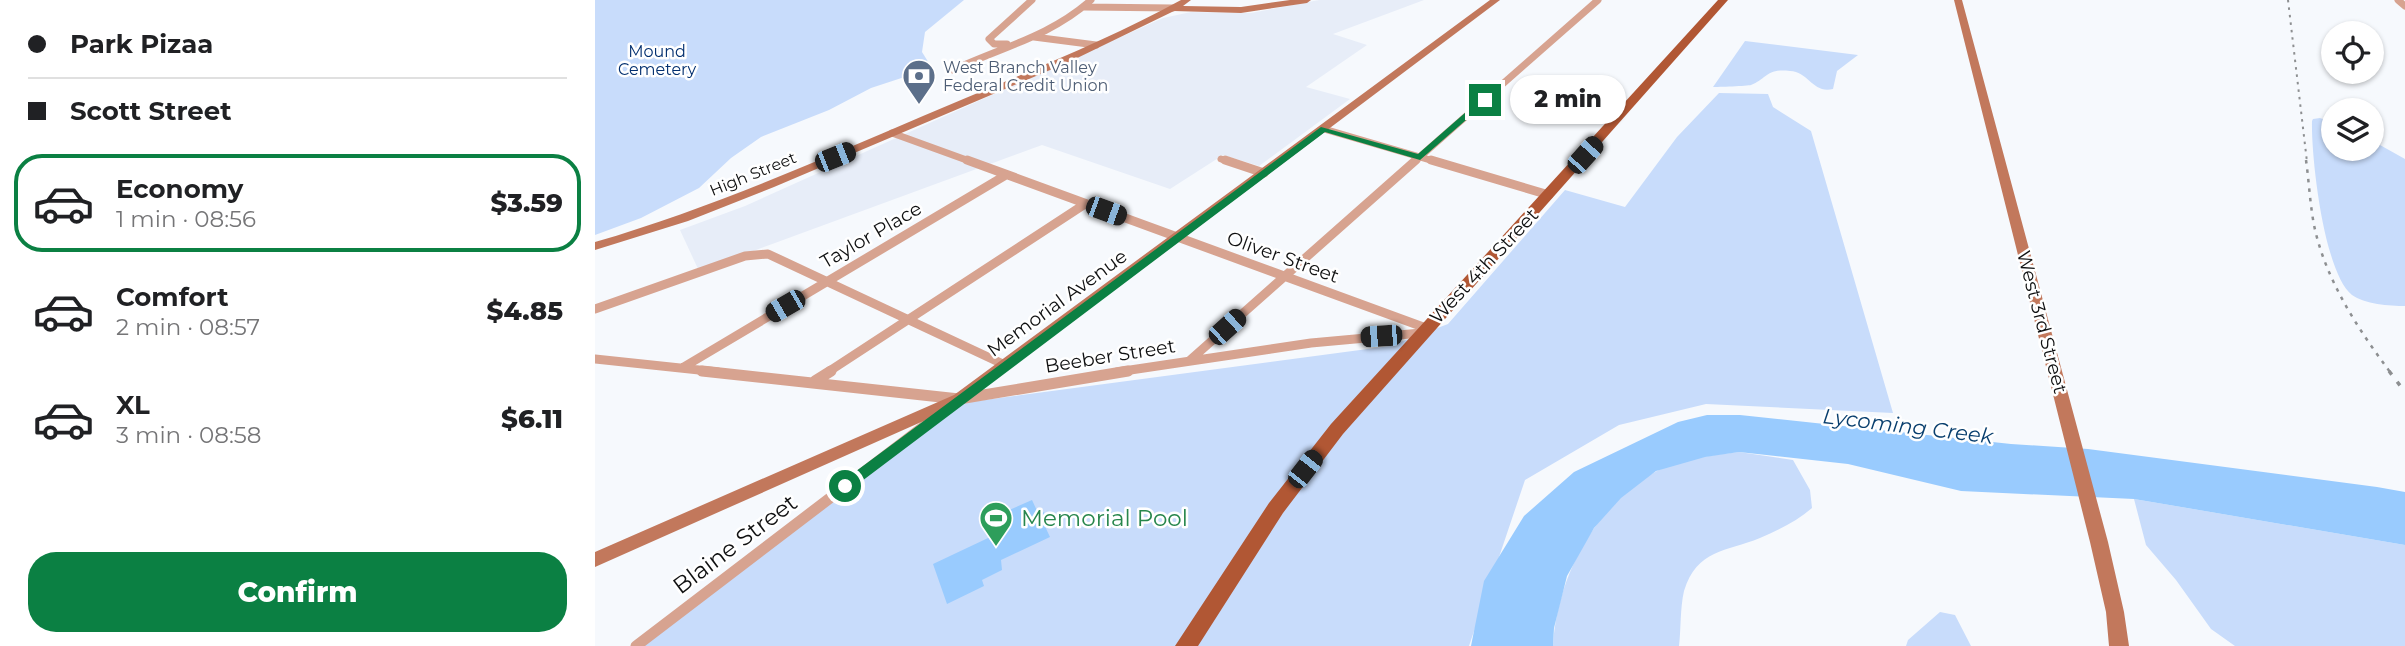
<!DOCTYPE html>
<html lang="en">
<head>
<meta charset="utf-8">
<style>
  :root { --surface:#fff; --page:#f6f6f6; --text:#202124; --muted:#757577; --line:#e0e0e0; --accent:#0b8043 }
  body { margin:0; font-family:Montserrat,sans-serif; background:var(--page); color:var(--text); height:100vh; display:flex; flex-direction:column; font-size:26px; white-space:nowrap }
  * { box-sizing:border-box; margin:0 }
  p { font-size:23px; color:var(--muted) }
  .icon { flex:none; width:38px; height:38px; fill:none; stroke:currentColor; stroke-width:2; stroke-linecap:round; stroke-linejoin:round }
  .map { position:relative; flex:1; overflow:hidden }
  .panel { display:flex; flex-direction:column; background:var(--surface); width:595px }
  .panel>* { flex:none }
  .top-card { display:grid; align-content:center; height:154px; padding:0 28px; background:var(--surface) }
  .controls { position:absolute; left:1726px; top:21px; display:grid; gap:14px }
  .controls a { display:grid; place-items:center; width:63px; height:63px; border-radius:50%; background:var(--surface); box-shadow:0 2px 5px #0004; font-size:35px }
  .end { position:absolute; width:32px; height:32px; margin:-16px; border:9px solid #0b8043; background:#fff; box-shadow:0 0 0 4px #fff }
  .from { border-radius:50% }
  .bubble { position:absolute; height:49px; border-radius:24px; background:var(--surface); box-shadow:0 2px 5px #0004; font-size:23px; font-weight:800; line-height:49px; text-align:center }
  .car { position:absolute; width:21px; height:42px; margin:-21px -10px; border-radius:9px; box-shadow:0 0 5px 2px #0007; background:linear-gradient(#222 24%,#8ab4d8 0 40%,#222 0 76%,#8ab4d8 0 86%,#222 0) }
  .top-card b { display:flex; align-items:center; gap:24px; height:66px; font-size:26px }
  .top-card b+b { border-top:2px solid var(--line) }
  .top-card i { width:18px; height:18px; background:var(--text) }
  ul { padding:0; list-style:none }
  li { display:flex; align-items:center; gap:21px; height:98px; margin:0 14px 10px; padding:0 14px; border:4px solid transparent; border-radius:28px }
  li div { flex:1 }
  li b { display:block; font-size:26px }
  li em { font-style:normal; font-weight:800 }
  li.selected { border-color:var(--accent) }
  li>.icon { width:63px; height:63px; stroke-width:1.5 }
  .action { display:flex; gap:14px; margin-top:auto; padding:14px 28px }
  .action a { flex:1; height:80px; border-radius:28px; background:var(--accent); color:#fff; font-size:28px; font-weight:800; line-height:80px; text-align:center }
  main { display:flex; flex:1; min-height:0 }
  .map>svg:first-child { display:block }
  .built { fill:#e7edf8 }
  .green { fill:#c8dcfb }
  .water { fill:#99cbfe }
  .lines { fill:none; stroke-linecap:round; stroke-linejoin:round }
  .street-far2 { stroke:#d7a390; stroke-width:7 }
  .street-far1 { stroke:#d7a390; stroke-width:9 }
  .street { stroke:#d7a390; stroke-width:11 }
  .secondary { fill:#c2785c; fill-rule:evenodd }
  .primary { fill:#b15734; fill-rule:evenodd }
  .rail-far2 { stroke:#8d8f91; stroke-width:2; stroke-dasharray:2.5 5; stroke-linecap:butt }
  .rail-far1 { stroke:#8d8f91; stroke-width:2.5; stroke-dasharray:3.5 6; stroke-linecap:butt }
  .rail { stroke:#8d8f91; stroke-width:3.5; stroke-dasharray:4.5 9; stroke-linecap:butt }
  .route { fill:#0b8043 }
  .labels { text-anchor:middle; dominant-baseline:central; stroke-width:5; stroke-linejoin:round; paint-order:stroke }
  .far-park-label { font-size:16px; fill:#022f6f; stroke:#fff }
  .far-service-label { font-size:16px; fill:#4e5e75; stroke:#fff; text-anchor:start }
  .far-street-label { font-size:16px; fill:#0f1011; stroke:#fff }
  .street-label { font-size:19px; fill:#0f1011; stroke:#fff }
  .water-label { font-size:21px; font-style:italic; fill:#093f6e; stroke:#fff }
  .near-leisure-label { font-size:23px; fill:#27864d; stroke:#fff; text-anchor:start }
  .near-street-label { font-size:23px; fill:#0f1011; stroke:#fff }
</style>
</head>
<body>
<main>
<section class="panel">
<div class="top-card">
<b><i class="from"></i>Park Pizaa</b>
<b><i></i>Scott Street</b>
</div>
<ul>
<li class="selected"><svg class="icon" aria-label="car" viewBox="0 0 24 24"><path d="M5 17H2v-5l4-1 3-4h7l3 4 3 1v5h-3M9 17h6M6 11h13"/><circle cx="7" cy="17" r="2"/><circle cx="17" cy="17" r="2"/></svg><div><b>Economy</b><p>1 min · 08:56</p></div><em>$3.59</em></li>
<li><svg class="icon" aria-label="car" viewBox="0 0 24 24"><path d="M5 17H2v-5l4-1 3-4h7l3 4 3 1v5h-3M9 17h6M6 11h13"/><circle cx="7" cy="17" r="2"/><circle cx="17" cy="17" r="2"/></svg><div><b>Comfort</b><p>2 min · 08:57</p></div><em>$4.85</em></li>
<li><svg class="icon" aria-label="car" viewBox="0 0 24 24"><path d="M5 17H2v-5l4-1 3-4h7l3 4 3 1v5h-3M9 17h6M6 11h13"/><circle cx="7" cy="17" r="2"/><circle cx="17" cy="17" r="2"/></svg><div><b>XL</b><p>3 min · 08:58</p></div><em>$6.11</em></li>
</ul>
<div class="action"><a>Confirm</a></div>
</section>
<div class="map">
<svg width="1810" height="646" viewBox="0 0 1810 646">
  <rect width="100%" height="100%" fill="#f6f9fd"/>
  <path class="built" d="M724 0H829L738 34 772 45 711 87 755 99 664 166 628 155 575 189 447 145 104 271 85 230 150 206 568 18 596 12 656 13Z"/>
  <path class="green" d="M0 0H369L330 32 327 52 337 68 276 88 234 110 166 137 136 158 104 188 46 218 0 235Z
    M1150 41 1263 55 1242 71 1238 89C1218 94 1214 72 1195 71 1171 68 1172 79 1156 85 1153 86 1122 87 1118 87Z
    M1124 93 1173 94 1178 107 1216 131 1298 413 1111 404 1024 425 930 480 874 646H48L367 403 795 346 853 324 970 190 1030 207 1082 137Z
    M1725 118 1738 123V149H1776V140L1810 159V306C1795 306 1769 304 1757 295 1729 273 1716 157 1717 121L1718 119Z
    M1144 452 1198 460 1215 490 1217 508C1202 521 1184 530 1165 538 1131 552 1102 549 1089 591 1085 608 1086 629 1084 646H958C962 578 999 506 1060 472 1082 459 1119 455 1144 452Z
    M1539 499 1810 545V646H1640L1616 629 1581 580 1551 545Z
    M1345 612 1360 615 1376 646H1311L1313 640Z"/>
  <path class="water" d="M1112 415H1145L1416 444 1493 449 1782 487 1810 492V545L1539 499 1366 491 1253 464 1144 452 1110 457 1061 471 1026 498 999 528 972 576 959 628 958 646H876L889 581 929 516 979 472 1083 422Z
    M437 500 444 515 449 512 452 520 448 522 455 537 406 560 407 570 387 580 389 586 352 604 338 564 410 530 405 514Z"/>
  <g class="lines">
    <path class="street-far2" d="M1803 0 1810 6
      M489 7 578 8
      M439 37 501 45
      M412 44H399L394 39 437 0
      M358 70C405 48 456 36 496 0
      M729 129 842 162
      M297 133 377 162
      M626 159 636 162
      M819 162 1003 0"/>
    <path class="street-far1" d="M372 160 831 328
      M630 160 669 173
      M836 160 954 195
      M0 309 150 256 173 254 410 365
      M0 359 123 372
      M594 361 821 160
      M87 368 411 175
      M233 372 490 204
      M522 372 716 343 826 333"/>
    <path class="street" d="M107 371 364 399 533 371
      M220 381 236 371
      M41 646 353 408"/>
    <path class="secondary" d="M586 0H596L588 6 646 7 695 0H716L712 3 646 13 579 11 474 62 179 187 93 221 0 250V242C113 209 220 162 328 116 415 79 503 45 586 0Z
      M895 0H905L369 403 0 567V552L359 395Z
      M1359 0H1367L1513 542 1529 612 1534 646H1514L1511 612 1495 542Z"/>
    <path class="primary" d="M1123 0H1133L748 434 688 513 603 646H580L674 503 736 424Z"/>
    <path class="rail-far2" d="M1693 0 1712 162"/>
    <path class="rail-far1" d="M1711 160C1714 182 1715 204 1719 225 1730 279 1763 329 1795 372"/>
    <path class="rail" d="M1794 371 1810 392"/>
  </g>
  <path class="route" d="M887 98 894 100 825 160 730 132 255 490H245V483L726 127 823 154Z"/>
  <defs>
    <symbol id="bank-pin" viewBox="-11 -11 22 30"><path d="M0 17L-7.5 6A9.5 9.5 0 1 1 7.5 6Z" fill="#5c6f8a" stroke="#fff"/><path d="M-6-4H6V4H-6ZM0-2.3a2.3 2.3 0 1 0 0 4.6a2.3 2.3 0 1 0 0-4.6Z" fill="#fff"/></symbol>
    <symbol id="stadium-pin" viewBox="-11 -11 22 30"><path d="M0 17L-7.5 6A9.5 9.5 0 1 1 7.5 6Z" fill="#2e9e5b" stroke="#fff"/><path d="M0-5a6.5 5 0 1 0 0 10a6.5 5 0 1 0 0-10ZM-3.5-1.8h7v3.6h-7Z" fill="#fff"/></symbol>
  </defs>
  <g fill-rule="evenodd">
    <use href="#bank-pin" x="305" y="57" width="38" height="52"/>
    <use href="#stadium-pin" x="382" y="499" width="38" height="52"/>
  </g>
  <g class="labels">
    <g class="far-park-label">
      <text x="62" y="51">Mound<tspan x="62" dy="18">Cemetery</tspan></text>
    </g>
    <g class="far-service-label">
      <text x="348" y="67">West Branch Valley<tspan x="348" dy="18">Federal Credit Union</tspan></text>
    </g>
    <g class="far-street-label">
      <text transform="translate(158 174) rotate(-22)">High Street</text>
    </g>
    <g class="street-label">
      <text transform="translate(276 235) rotate(-30)">Taylor Place</text>
      <text transform="translate(688 257) rotate(20)">Oliver Street</text>
      <text transform="translate(889 266) rotate(-47)">West 4th Street</text>
      <text transform="translate(462 303) rotate(-36)">Memorial Avenue</text>
      <text transform="translate(1447 322) rotate(75)">West 3rd Street</text>
      <text transform="translate(515 356) rotate(-9)">Beeber Street</text>
    </g>
    <g class="water-label">
      <text transform="translate(1313 426) rotate(7)">Lycoming Creek</text>
    </g>
    <g class="near-leisure-label">
      <text x="426" y="518">Memorial Pool</text>
    </g>
    <g class="near-street-label">
      <text transform="translate(140 544) rotate(-37)">Blaine Street</text>
    </g>
  </g>
</svg>
<div class="controls">
<a><svg class="icon" aria-label="locate" viewBox="0 0 24 24"><circle cx="12" cy="12" r="6"/><path d="M12 2v4M12 18v4M2 12h4M18 12h4"/></svg></a>
<a><svg class="icon" aria-label="layers" viewBox="0 0 24 24"><path d="M12 4l9 5-9 5-9-5zM3 14l9 5 9-5"/></svg></a>
</div>
<i class="end from" style="left:250px;top:486px"></i>
<i class="end" style="left:890px;top:100px"></i>
<div class="bubble" style="left:915px;top:75px;width:116px">2 min</div>
<i class="car" style="left:990px;top:155px;rotate:42deg"></i>
<i class="car" style="left:240px;top:157px;rotate:68deg"></i>
<i class="car" style="left:511px;top:211px;rotate:110deg"></i>
<i class="car" style="left:190px;top:306px;rotate:240deg"></i>
<i class="car" style="left:632px;top:327px;rotate:48deg"></i>
<i class="car" style="left:786px;top:336px;rotate:266deg"></i>
<i class="car" style="left:710px;top:469px;rotate:38deg"></i>
</div>
</main>
</body>
</html>
